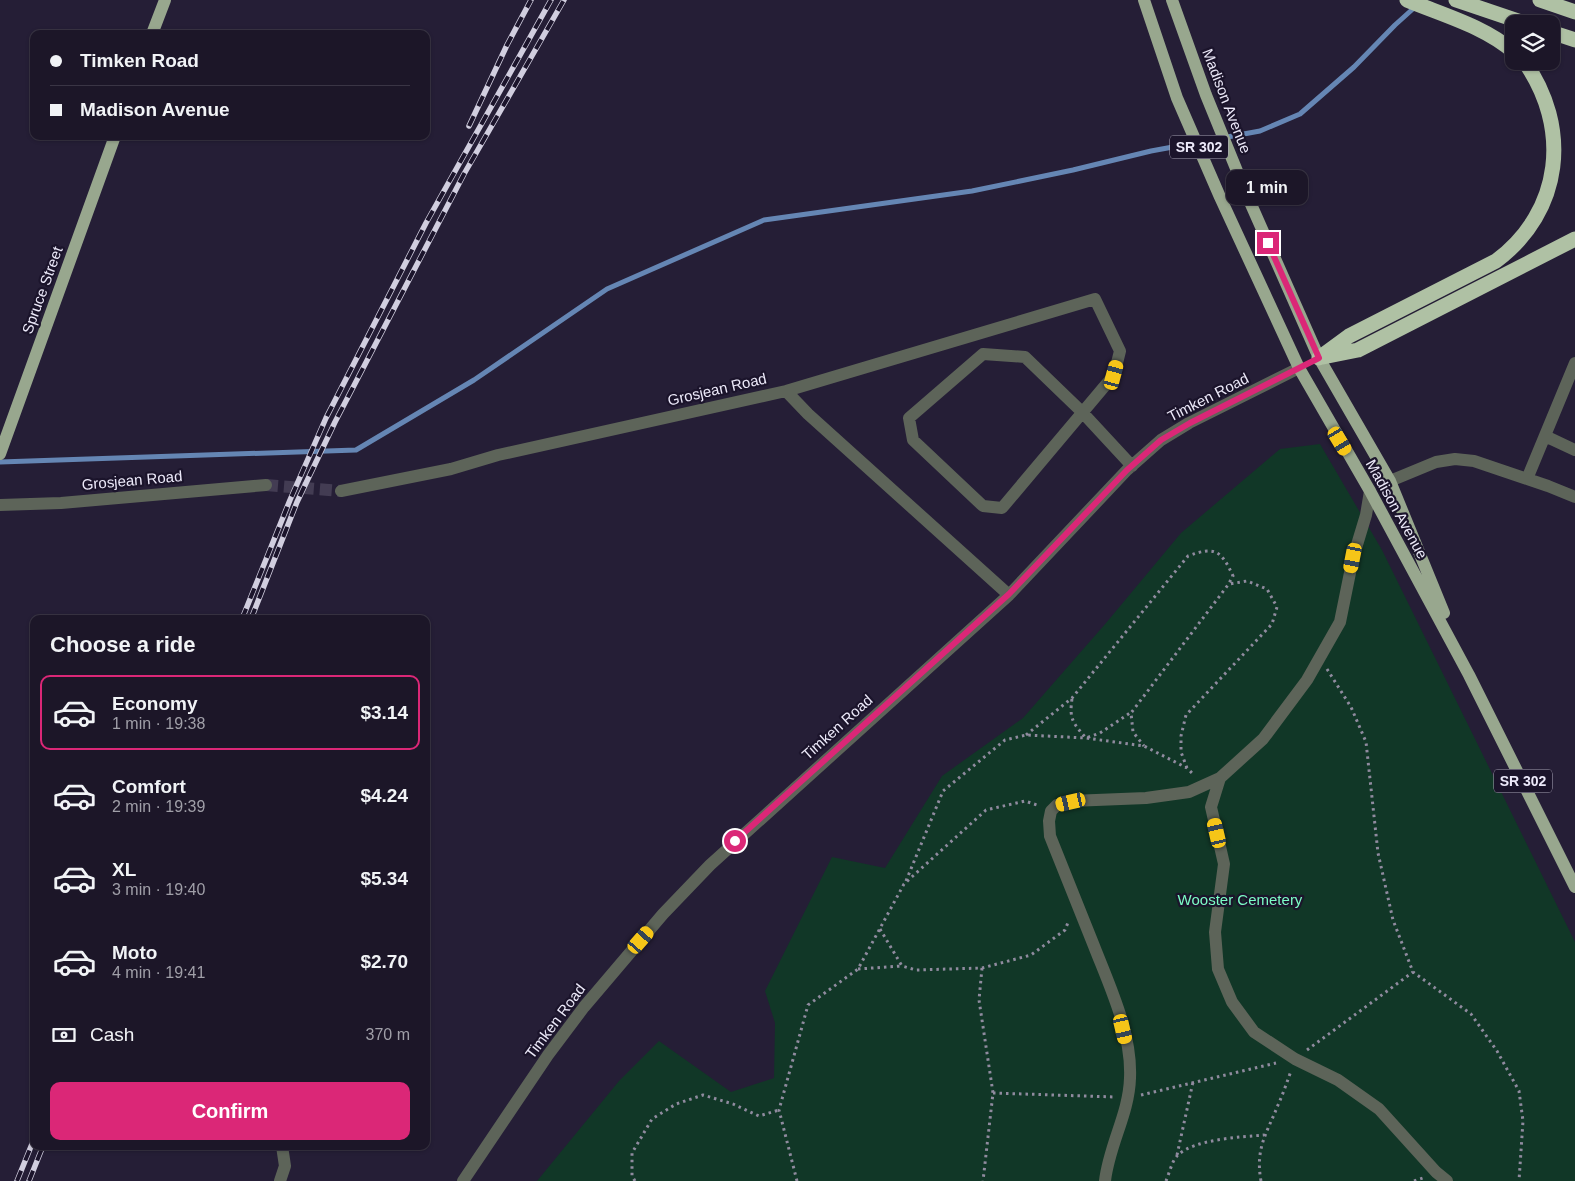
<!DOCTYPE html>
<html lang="en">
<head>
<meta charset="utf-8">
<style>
  :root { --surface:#1c1628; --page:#292334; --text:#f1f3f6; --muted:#a09fa8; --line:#3a3545; --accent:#db2777 }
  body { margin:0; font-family:Arial,sans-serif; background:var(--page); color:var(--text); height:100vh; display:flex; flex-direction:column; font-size:19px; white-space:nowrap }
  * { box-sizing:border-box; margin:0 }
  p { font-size:16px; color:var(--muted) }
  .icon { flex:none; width:28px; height:28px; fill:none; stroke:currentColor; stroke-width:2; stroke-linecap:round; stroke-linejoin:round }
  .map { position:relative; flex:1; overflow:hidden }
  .drawer { position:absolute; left:30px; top:615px; width:400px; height:535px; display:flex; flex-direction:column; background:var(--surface); border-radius:10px; box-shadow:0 1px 4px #0004,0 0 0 1px var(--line) }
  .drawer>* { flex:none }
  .hud { position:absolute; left:30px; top:30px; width:400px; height:110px; border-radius:10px; box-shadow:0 1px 4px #0004,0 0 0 1px var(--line); display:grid; align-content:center; height:110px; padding:0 20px; background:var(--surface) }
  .buttons { position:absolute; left:1505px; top:15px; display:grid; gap:10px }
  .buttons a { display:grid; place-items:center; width:55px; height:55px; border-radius:10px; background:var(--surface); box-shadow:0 1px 4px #0004,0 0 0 1px var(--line); font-size:25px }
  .end { position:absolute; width:22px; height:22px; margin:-11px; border:6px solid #db2777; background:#fff; box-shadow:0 0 0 2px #fff }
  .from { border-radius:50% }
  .bubble { position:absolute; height:35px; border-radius:10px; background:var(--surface); box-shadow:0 1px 4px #0004,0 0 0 1px var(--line); font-size:16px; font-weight:800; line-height:35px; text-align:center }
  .car { position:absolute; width:15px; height:30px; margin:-15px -8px; border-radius:6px; box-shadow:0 0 4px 1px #0007; background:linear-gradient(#f5c518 24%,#345 0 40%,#f5c518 0 76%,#345 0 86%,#f5c518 0) }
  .hud b { display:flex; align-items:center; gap:18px; height:48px; font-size:19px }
  .hud b+b { border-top:1px solid var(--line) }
  .hud i { width:12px; height:12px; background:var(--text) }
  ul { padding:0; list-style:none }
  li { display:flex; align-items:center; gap:15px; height:75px; margin:0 10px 8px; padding:0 10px; border:2px solid transparent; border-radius:10px }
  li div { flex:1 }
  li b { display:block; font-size:19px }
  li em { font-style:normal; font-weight:800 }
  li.active { border-color:var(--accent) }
  li>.icon { width:45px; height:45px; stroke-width:1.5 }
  h2 { padding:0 20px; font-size:22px; line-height:60px }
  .pay { display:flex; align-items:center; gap:12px; height:55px; padding:0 20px; font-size:19px }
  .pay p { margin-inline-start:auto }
  .button { display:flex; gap:10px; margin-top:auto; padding:10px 20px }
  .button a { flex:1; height:58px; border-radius:10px; background:var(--accent); color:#fff; font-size:20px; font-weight:800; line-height:58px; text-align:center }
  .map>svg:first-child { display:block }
  .green { fill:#113727 }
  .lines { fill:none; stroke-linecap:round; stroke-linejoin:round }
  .stream { stroke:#6586b4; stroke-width:5 }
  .minor-tunnel { stroke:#433c53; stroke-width:12; stroke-dasharray:12 6; stroke-linecap:butt }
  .path { stroke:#908b9f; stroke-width:3; stroke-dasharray:2.5 4; stroke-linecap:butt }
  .minor { stroke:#5d6459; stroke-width:12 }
  .major { stroke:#98a78e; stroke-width:12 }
  .highway { stroke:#afc1a4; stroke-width:15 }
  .rail-casing { stroke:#d1cedf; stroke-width:5.5 }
  .rail { stroke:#1b142b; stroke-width:4; stroke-dasharray:11; stroke-linecap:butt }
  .route { stroke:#db2777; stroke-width:6 }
  .labels { text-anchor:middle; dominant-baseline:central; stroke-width:4.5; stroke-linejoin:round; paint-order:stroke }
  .shield { fill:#1b142b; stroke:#ada9bb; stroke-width:1 }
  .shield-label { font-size:14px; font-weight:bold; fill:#ece9f9 }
  .street-label { font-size:15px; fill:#ece9f9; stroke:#1b142b }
  .park-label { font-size:15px; fill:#7cfcc6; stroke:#1b142b }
</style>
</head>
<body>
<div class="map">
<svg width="1575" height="1181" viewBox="0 0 1575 1181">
  <rect width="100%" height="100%" fill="#251e36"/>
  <path class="green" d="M1320 444 1382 550 1575 942V1181H537L619 1081 659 1041 731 1092 774 1078 775 1023 765 991 832 857 885 868 942 776 1023 718 1106 623 1181 533 1280 449Z"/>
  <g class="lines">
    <path class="stream" d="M0 462 356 450 474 380 607 289 764 220 972 191 1073 170 1151 151 1260 131 1300 114 1354 67 1395 25 1415 7"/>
    <path class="minor-tunnel" d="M266 485 341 491"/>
    <path class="path" d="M1327 669 1351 707 1366 742 1378 853 1393 920 1413 972 1471 1014 1497 1051 1519 1091 1523 1121 1519 1181
      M1072 699C1069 719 1073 723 1086 738L1100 733 1130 713
      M1026 735 1072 698 1188 556C1215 546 1221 550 1233 576L1228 585 1131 713 1133 732 1144 746
      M1187 768 1181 752V736L1186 715 1272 624 1277 607 1267 589 1247 581 1229 584
      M906 881 943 791 1005 740 1026 735 1086 738 1144 746 1187 768 1194 775
      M880 929 902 966 916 970 982 968 1031 955 1065 930 1069 920
      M982 968 979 1000 993 1093 983 1181
      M858 969 902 966
      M1307 1050 1413 972
      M993 1093 1115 1097
      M1141 1095 1276 1063
      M1177 1155 1193 1082
      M635 1181 632 1176V1153L652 1119 676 1104 703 1095 733 1104 759 1116 779 1110
      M797 1181 779 1110 808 1005 858 969 904 884 986 810 1025 801 1040 806
      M1166 1181C1169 1174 1172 1161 1177 1156 1193 1139 1241 1137 1264 1135
      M1261 1181C1255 1148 1267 1133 1278 1105 1283 1094 1287 1082 1291 1071
      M1414 1181 1423 1178"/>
    <path class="minor" d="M786 391 808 414 1009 595
      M1545 436 1575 450
      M1527 479 1575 363
      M1390 481 1436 462 1455 459 1474 461 1548 486 1575 497
      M341 491 451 469 498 455 786 391 1095 299 1120 351 1114 375 1002 508 983 506 913 440 909 418 983 354 1025 357 1082 412 1132 466
      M0 505 61 503 266 485
      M1220 778 1211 807 1224 864 1215 932 1218 969 1232 1002 1254 1032 1295 1059 1338 1080 1379 1109 1436 1172 1447 1181
      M280 1181 285 1166 282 1146
      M463 1181 548 1055 584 1007 663 914 710 865 1009 595 1127 470 1161 440 1189 423 1299 368
      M1105 1181C1109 1145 1129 1114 1130 1078 1132 1033 1110 987 1094 946 1079 909 1065 873 1050 836L1049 821 1051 811 1057 805 1071 801 1146 798 1189 792 1220 778 1263 739 1307 680 1340 622 1353 558 1366 515 1370 491"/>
    <path class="major" d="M1144 0 1177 98 1220 197 1299 368 1370 491 1469 675 1575 887
      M1172 0 1206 95 1246 193 1319 358 1390 481 1444 613
      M152 34 165 0
      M0 454 115 136"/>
    <path class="highway" d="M1407 0C1443 15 1484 26 1514 52
      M1456 0 1527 24
      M1540 0 1575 12
      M1551 32 1575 40
      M1323 357 1358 350 1575 239
      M1319 358 1349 336 1496 261C1563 211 1571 127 1524 61"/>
    <defs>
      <path id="rail" d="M469 126 507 45 531 0
        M242 619 290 500 326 418 426 223 551 0
        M251 619 297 502 335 422 464 174 564 0
        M17 1181 34 1139
        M29 1181 43 1146"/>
    </defs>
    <use href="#rail" class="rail-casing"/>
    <use href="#rail" class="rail"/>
  </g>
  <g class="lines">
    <path class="route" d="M735 841 1009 594 1127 470 1161 440 1190 423 1319 358 1268 243"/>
  </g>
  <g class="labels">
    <g class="shield">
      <rect x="1170" y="135.5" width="58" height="23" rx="4"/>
      <rect x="1494" y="769.5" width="58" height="23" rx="4"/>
    </g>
    <g class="shield-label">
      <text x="1199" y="147">SR 302</text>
      <text x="1523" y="781">SR 302</text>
    </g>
    <g class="street-label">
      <text transform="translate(1227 101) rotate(69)">Madison Avenue</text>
      <text transform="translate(42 290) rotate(-70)">Spruce Street</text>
      <text transform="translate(717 389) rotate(-13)">Grosjean Road</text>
      <text transform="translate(1208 397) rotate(-27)">Timken Road</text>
      <text transform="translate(132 480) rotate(-5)">Grosjean Road</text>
      <text transform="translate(1397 509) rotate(61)">Madison Avenue</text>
      <text transform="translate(837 727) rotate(-42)">Timken Road</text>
      <text transform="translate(555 1021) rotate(-53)">Timken Road</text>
    </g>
    <g class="park-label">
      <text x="1240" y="899">Wooster Cemetery</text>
    </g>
  </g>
</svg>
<div class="buttons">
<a><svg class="icon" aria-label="layers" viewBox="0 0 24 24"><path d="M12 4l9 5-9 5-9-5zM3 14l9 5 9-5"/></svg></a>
</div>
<i class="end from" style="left:735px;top:841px"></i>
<i class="end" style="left:1268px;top:243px"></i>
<div class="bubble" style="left:1226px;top:170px;width:82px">1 min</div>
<i class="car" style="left:1114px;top:375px;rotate:15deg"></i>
<i class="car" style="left:1340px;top:441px;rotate:149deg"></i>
<i class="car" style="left:1353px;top:558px;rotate:191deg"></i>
<i class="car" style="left:1071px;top:802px;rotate:257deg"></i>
<i class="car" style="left:1217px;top:833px;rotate:347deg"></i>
<i class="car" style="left:641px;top:940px;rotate:41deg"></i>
<i class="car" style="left:1123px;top:1029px;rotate:167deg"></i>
<div class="hud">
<b><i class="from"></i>Timken Road</b>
<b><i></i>Madison Avenue</b>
</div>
<section class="drawer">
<h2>Choose a ride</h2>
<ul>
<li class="active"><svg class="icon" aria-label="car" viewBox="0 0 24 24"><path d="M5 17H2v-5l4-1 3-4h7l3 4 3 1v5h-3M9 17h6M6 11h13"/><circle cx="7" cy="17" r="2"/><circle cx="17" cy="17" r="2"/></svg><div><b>Economy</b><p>1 min · 19:38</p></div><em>$3.14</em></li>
<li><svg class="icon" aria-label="car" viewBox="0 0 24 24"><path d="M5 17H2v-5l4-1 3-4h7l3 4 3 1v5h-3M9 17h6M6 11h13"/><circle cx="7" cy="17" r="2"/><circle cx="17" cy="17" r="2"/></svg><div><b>Comfort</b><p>2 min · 19:39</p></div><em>$4.24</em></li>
<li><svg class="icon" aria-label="car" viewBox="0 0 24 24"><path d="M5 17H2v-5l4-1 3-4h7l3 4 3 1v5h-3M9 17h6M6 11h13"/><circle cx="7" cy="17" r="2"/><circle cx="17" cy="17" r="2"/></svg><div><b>XL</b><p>3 min · 19:40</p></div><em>$5.34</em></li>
<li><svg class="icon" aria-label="car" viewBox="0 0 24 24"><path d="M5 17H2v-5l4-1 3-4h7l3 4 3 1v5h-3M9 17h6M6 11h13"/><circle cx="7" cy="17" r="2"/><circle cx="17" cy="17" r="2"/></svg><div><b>Moto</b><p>4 min · 19:41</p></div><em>$2.70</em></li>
</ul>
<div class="pay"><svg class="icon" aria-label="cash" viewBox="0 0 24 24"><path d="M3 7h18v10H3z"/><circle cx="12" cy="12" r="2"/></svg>Cash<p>370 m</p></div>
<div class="button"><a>Confirm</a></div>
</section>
</div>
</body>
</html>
